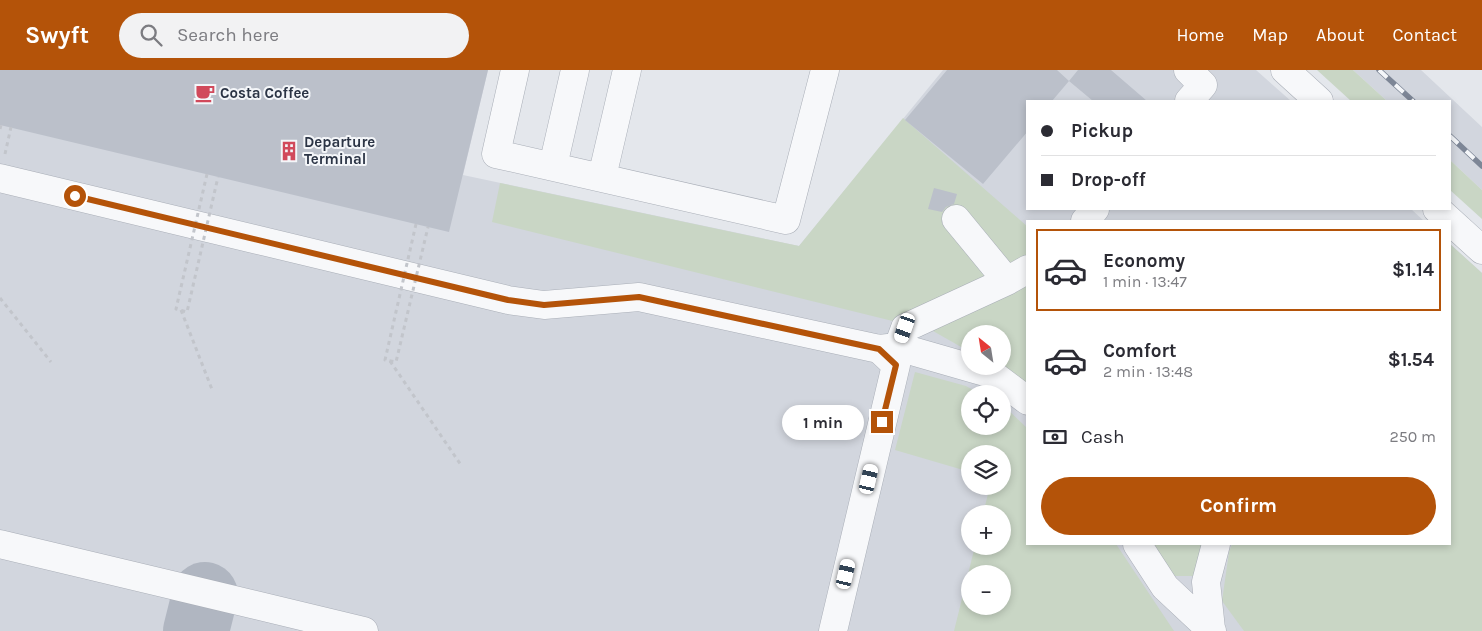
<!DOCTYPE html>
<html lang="en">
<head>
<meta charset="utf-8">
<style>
  :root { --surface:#fff; --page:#f2f2f3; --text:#2b2b33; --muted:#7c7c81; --line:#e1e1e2; --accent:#b45309 }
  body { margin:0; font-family:Karla,sans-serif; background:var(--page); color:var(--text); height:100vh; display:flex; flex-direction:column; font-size:19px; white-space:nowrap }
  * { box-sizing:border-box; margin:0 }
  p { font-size:16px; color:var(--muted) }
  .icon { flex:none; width:28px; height:28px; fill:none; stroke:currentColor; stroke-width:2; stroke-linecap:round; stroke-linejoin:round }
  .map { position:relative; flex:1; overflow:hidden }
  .drawer { position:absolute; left:1026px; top:150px; width:425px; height:325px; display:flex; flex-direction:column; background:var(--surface); border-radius:0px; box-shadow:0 2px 8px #0003 }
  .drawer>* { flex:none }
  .top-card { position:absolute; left:1026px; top:30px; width:425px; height:110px; border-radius:0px; box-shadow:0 2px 8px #0003; display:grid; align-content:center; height:110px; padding:0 15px; background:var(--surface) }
  .needle { width:32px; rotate:330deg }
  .fabs { position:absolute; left:961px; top:255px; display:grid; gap:10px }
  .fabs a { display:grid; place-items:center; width:50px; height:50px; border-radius:50%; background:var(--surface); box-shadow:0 2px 8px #0003; font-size:25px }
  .end { position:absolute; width:22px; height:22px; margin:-11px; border:6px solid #b45309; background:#fff; box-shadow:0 0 0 2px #fff }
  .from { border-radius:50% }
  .bubble { position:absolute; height:35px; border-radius:18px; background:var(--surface); box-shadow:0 2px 8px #0003; font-size:16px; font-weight:700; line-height:35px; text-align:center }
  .car { position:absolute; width:15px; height:30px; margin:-15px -8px; border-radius:6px; box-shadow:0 0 4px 1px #0007; background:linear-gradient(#fff 24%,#345 0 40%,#fff 0 76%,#345 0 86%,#fff 0) }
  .top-card b { display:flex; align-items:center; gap:18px; height:48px; font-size:19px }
  .top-card b+b { border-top:1px solid var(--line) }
  .top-card i { width:12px; height:12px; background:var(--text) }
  ul { padding:9px 0 0; list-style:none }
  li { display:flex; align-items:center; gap:15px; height:82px; margin:0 10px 8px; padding:0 5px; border:2px solid transparent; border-radius:0px }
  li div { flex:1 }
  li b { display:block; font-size:19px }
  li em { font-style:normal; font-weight:700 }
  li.selected { border-color:var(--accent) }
  li>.icon { width:45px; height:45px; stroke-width:1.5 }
  .pay { display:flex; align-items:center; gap:12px; height:55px; padding:0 15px; font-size:19px }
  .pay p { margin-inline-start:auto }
  .primary-button { display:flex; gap:10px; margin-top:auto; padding:10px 15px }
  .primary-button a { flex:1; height:58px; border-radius:30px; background:var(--accent); color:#fff; font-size:20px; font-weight:700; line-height:58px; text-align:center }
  header { display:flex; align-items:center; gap:30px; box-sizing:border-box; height:70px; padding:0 25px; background:var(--accent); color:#fff }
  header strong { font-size:24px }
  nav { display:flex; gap:28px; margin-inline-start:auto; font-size:18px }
  .search { width:350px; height:45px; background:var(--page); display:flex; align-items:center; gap:12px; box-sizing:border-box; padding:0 18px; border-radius:28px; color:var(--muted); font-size:19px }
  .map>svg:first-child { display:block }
  .built { fill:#d2d6de; fill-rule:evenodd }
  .green { fill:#c9d6c5; fill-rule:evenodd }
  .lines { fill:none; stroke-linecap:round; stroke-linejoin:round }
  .taxiway { stroke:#b0b6c1; stroke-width:66 }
  .building { fill:#bbc0ca }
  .minor-casing { stroke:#a9aeb7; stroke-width:29 }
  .path { stroke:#c2c5cb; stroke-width:3; stroke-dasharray:4 4; stroke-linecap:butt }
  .minor { stroke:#f7f8fa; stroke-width:28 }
  .rail-casing { stroke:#7d8696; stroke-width:5.5 }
  .rail { stroke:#f4f6f9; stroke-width:4; stroke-dasharray:11; stroke-linecap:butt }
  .path-bridge { stroke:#c2c5cb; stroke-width:3; stroke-dasharray:4 4; stroke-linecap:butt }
  .route { stroke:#b45309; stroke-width:6 }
  .labels { text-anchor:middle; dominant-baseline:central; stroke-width:4; stroke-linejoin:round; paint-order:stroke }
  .poi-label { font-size:15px; font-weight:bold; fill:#2b3445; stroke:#f4f6f9; text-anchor:start }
</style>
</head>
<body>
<header>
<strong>Swyft</strong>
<div class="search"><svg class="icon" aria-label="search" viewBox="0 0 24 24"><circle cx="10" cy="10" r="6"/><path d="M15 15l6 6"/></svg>Search here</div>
<nav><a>Home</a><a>Map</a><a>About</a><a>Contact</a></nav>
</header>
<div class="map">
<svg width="1482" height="561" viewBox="0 0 1482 561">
  <rect width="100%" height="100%" fill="#e4e7ec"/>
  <path class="built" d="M0 0H488L463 105 799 176 943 0H1256L1291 31H1028V139H1411L1424 151H1028V474H1450V174L1482 203V561H0ZM970 264H1002V296H970ZM970 324H1002V356H970ZM970 384H1002V416H970ZM970 444H1002V476H970ZM970 504H1002V536H970Z
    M1353 0H1421L1482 57V120L1450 90V31H1387Z"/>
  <path class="green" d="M1317 0H1353L1387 31H1351Z
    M903 48 1027 156V315L1002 296V264H970V282L933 261 492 152 500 113 799 176Z
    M1450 90 1482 120V149L1450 120Z
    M1450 174 1482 203V561H1244L1222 531 1229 482 1232 474H1450Z
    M915 302 966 316 980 324H970V356H1002L1003 335 1027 358 1028 474H1116L1174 561H954L975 476H1002V444H983L990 416H1002V384H970V402L895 380ZM970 504H1002V536H970Z
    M1146 474H1207L1195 506H1170Z"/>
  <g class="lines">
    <path class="taxiway" d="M196 561 205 525"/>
  </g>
  <path class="building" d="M0 0H488L449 162 0 55Z
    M947 0H1057L1069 11 1052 31H1028V61L983 114 905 50Z
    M1078 0H1111L1147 31H1093L1069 11Z
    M934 118 957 124 954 134 946 137 942 142 928 139Z"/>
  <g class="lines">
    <defs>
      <path id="minor" d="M515 0 496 84 786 150 825 0
        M1188 0 1203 15 1189 31
        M1285 0 1319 31
        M553 96 575 0
        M602 107 627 0
        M0 108 508 230 544 235 639 227 879 279 898 277 992 304 1028 331
        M1437 139 1482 180
        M956 149 1007 211
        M1085 151 1095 139
        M898 277 905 258 1007 211 1028 199
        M0 474 364 561
        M1137 474 1165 517 1212 561
        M1211 559 1206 512 1216 474
        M833 561 896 295 879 279"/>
    </defs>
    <use href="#minor" class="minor-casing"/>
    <path class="path" d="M0 59 1 55
      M5 84 11 57
      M0 228 51 292
      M181 240 213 322
      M390 291 461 395"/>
    <use href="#minor" class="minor"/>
    <defs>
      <path id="rail" d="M1379 0 1413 31
        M1450 66 1482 96"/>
    </defs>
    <use href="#rail" class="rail-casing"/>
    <use href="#rail" class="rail"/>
    <path class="path-bridge" d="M207 104 176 239 187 242 218 107
      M416 154 385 290 396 292 428 157"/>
  </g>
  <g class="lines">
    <path class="route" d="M75 126 508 230 544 235 639 227 879 279 896 295 882 352"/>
  </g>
  <defs>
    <symbol id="cafe-bare" viewBox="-9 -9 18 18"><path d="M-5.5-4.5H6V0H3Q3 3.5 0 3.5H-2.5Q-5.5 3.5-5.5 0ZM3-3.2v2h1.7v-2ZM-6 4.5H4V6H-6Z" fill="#d1495b" stroke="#f4f6f9" stroke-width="2.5" paint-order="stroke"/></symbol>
    <symbol id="building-bare" viewBox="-9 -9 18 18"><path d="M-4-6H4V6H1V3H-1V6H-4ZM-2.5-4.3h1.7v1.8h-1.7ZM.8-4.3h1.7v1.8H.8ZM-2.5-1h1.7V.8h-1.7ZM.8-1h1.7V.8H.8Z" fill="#d1495b" stroke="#f4f6f9" stroke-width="2.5" paint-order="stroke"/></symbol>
  </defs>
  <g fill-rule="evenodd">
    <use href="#cafe-bare" x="191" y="9" width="28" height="28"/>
    <use href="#building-bare" x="275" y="67" width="28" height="28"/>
  </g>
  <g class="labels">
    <g class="poi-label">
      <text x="220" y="23">Costa Coffee</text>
      <text x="304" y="72">Departure<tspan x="304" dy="17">Terminal</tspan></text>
    </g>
  </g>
</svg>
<div class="fabs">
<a><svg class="needle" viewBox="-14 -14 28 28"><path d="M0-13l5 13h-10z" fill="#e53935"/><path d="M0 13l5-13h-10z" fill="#7c7c81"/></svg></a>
<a><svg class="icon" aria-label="locate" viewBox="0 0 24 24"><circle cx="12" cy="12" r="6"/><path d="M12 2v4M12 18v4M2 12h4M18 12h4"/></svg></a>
<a><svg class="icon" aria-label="layers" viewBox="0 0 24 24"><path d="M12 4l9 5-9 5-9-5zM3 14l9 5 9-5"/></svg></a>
<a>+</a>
<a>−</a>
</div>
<i class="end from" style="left:75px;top:126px"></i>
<i class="end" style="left:882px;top:352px"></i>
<div class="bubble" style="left:782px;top:335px;width:82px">1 min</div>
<i class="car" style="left:905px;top:258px;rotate:199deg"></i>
<i class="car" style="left:869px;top:409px;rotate:13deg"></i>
<i class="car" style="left:846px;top:504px;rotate:13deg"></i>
<div class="top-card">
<b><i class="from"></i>Pickup</b>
<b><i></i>Drop-off</b>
</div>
<section class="drawer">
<ul>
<li class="selected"><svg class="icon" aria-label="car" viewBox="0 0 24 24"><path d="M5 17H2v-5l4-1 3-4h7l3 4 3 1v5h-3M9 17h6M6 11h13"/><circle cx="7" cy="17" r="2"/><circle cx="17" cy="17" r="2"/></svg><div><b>Economy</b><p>1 min · 13:47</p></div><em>$1.14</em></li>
<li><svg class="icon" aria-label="car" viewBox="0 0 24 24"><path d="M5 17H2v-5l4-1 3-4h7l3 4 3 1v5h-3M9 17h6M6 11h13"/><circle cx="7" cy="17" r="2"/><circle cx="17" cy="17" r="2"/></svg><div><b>Comfort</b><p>2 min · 13:48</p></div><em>$1.54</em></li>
</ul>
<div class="pay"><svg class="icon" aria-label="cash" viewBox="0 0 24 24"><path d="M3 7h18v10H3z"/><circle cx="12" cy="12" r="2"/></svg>Cash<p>250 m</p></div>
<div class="primary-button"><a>Confirm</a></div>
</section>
</div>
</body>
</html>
